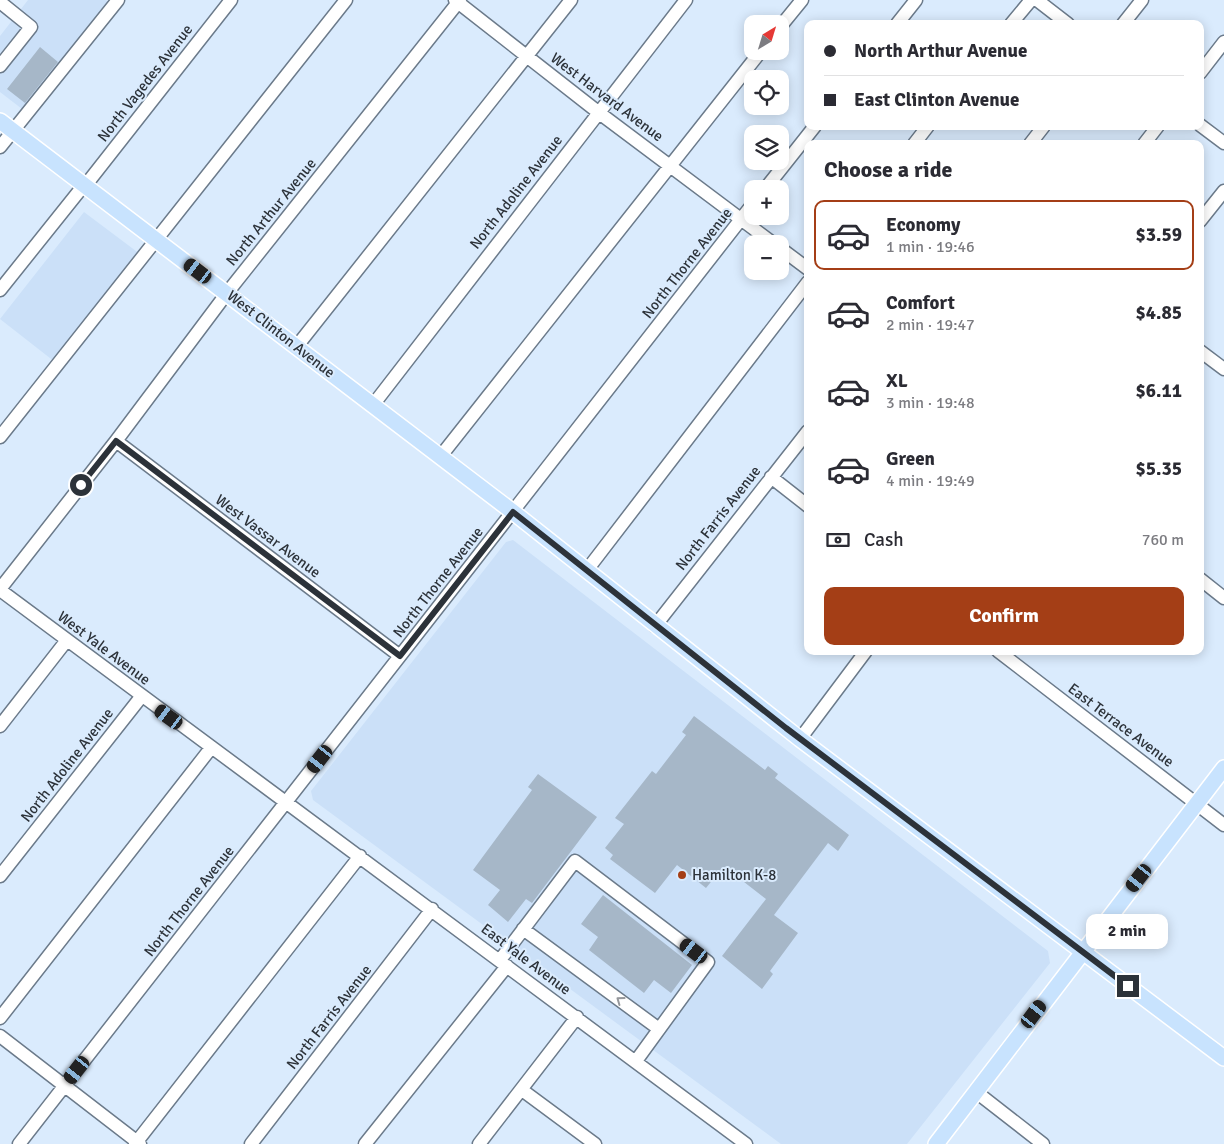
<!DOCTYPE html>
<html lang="en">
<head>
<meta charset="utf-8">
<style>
  :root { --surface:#fff; --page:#f7f7f7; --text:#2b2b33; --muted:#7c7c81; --line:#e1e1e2; --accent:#a43e16 }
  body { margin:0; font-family:Signika,sans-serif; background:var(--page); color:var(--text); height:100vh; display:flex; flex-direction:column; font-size:19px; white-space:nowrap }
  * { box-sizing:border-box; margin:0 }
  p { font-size:16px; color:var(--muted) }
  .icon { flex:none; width:28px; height:28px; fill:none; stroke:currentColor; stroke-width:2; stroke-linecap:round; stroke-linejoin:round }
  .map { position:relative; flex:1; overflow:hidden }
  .details { position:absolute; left:804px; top:140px; width:400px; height:515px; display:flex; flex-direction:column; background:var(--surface); border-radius:10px; box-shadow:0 2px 12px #0003 }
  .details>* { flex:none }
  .hud { position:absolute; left:804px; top:20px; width:400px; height:110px; border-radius:10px; box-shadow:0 2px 12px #0003; display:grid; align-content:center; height:110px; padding:0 20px; background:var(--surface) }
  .needle { width:32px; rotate:38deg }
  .controls { position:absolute; left:744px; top:15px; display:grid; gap:10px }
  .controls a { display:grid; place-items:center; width:45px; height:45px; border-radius:10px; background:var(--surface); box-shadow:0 2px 12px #0003; font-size:25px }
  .end { position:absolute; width:22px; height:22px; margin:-11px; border:6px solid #2c3239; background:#fff; box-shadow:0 0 0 2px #fff }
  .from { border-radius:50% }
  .bubble { position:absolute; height:35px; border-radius:10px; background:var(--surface); box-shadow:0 2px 12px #0003; font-size:16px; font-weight:800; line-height:35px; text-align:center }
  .car { position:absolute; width:15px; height:30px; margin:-15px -8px; border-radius:6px; box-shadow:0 0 4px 1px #0007; background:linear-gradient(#222 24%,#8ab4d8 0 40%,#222 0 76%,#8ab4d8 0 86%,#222 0) }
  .hud b { display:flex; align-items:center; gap:18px; height:48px; font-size:19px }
  .hud b+b { border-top:1px solid var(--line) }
  .hud i { width:12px; height:12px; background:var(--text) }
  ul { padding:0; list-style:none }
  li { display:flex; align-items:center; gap:15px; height:70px; margin:0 10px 8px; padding:0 10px; border:2px solid transparent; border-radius:10px }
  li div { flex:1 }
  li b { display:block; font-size:19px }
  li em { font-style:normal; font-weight:800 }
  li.on { border-color:var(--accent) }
  li>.icon { width:45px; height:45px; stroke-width:1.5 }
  h2 { padding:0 20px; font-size:22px; line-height:60px }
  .pay { display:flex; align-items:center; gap:12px; height:55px; padding:0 20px; font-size:19px }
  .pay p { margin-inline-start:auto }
  .cta { display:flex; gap:10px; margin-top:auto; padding:10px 20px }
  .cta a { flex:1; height:58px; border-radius:10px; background:var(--accent); color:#fff; font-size:20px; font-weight:800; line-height:58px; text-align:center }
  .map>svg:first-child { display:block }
  .built { fill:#cbe0f8 }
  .building { fill:#a6b7c8 }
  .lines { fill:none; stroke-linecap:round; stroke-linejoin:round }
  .minor-casing { stroke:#6b7a8a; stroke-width:15 }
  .major-casing { stroke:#fff; stroke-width:18 }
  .minor { stroke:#fff; stroke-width:12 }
  .major { stroke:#c8e3fe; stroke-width:15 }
  .oneway { stroke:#96989c }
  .route { stroke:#2c3239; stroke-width:6 }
  .poi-dot { fill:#a43e16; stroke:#daebfd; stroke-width:2 }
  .labels { text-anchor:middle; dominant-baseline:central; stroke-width:4; stroke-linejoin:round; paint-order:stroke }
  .street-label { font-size:15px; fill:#2c3239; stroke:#daebfd }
  .poi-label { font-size:15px; fill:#2c3239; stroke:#daebfd; text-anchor:start }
</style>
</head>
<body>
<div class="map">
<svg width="1224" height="1144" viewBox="0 0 1224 1144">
  <rect width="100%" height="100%" fill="#daebfd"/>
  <path class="built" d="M28 0H106L112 4 26 112 0 92V36Z
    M84 212 140 254 55 362 0 319Z
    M513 540 1048 951 1050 963 907 1144H781L313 800 311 791 506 542Z"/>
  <path class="building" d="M40 47 58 62 25 103 7 89Z
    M694 716 765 770 768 766 778 774 775 778 849 835 838 851 828 843 774 915 798 933 770 971 773 974 762 989 722 956 766 899 726 868 722 874 719 872 706 888 677 865 655 893 610 859 613 855 605 848 624 824 615 818 652 771 656 774 686 735 682 732Z
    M538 774 597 817 532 903 526 899 508 922 488 905 500 890 473 870 532 790 528 787Z
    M603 895 692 965 671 993 654 980 644 993 589 950 598 937 581 924Z"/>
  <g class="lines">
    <defs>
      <path id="minor" d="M455 0 598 112 774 244
        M1037 0 1068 24
        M0 2 31 27 0 66
        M897 24 916 0
        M1011 24 1031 0
        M1123 24 1142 0
        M780 27 802 0
        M1200 73 1224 42
        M1200 125 1224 143
        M914 144 928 126
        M1030 144 1044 126
        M1144 144 1158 126
        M0 147 118 0
        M85 186 231 0
        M765 189 815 126
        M1200 221 1224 191
        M780 248 808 269
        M0 290 84 185
        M297 346 571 0
        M1200 351 1224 369
        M373 405 686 0
        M0 437 346 0
        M116 441 400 656
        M440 457 761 51
        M771 477 808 506
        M587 570 808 282
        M1200 579 1224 598
        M0 589 116 441 227 293 460 0
        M0 590 746 1144
        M655 626 808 431
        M998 651 1224 825
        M0 726 67 640
        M800 739 866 651
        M0 876 141 697
        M523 929 659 1029
        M500 960 575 861 708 962 636 1061
        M0 1018 211 748
        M0 1036 140 1144
        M522 1090 595 1144
        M975 1091 1043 1144
        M19 1144 752 205
        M135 1144 360 856
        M251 1144 432 909
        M365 1144 507 966
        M479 1144 577 1017"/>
      <path id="major" d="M0 121 513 512 800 739 1224 1058
        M936 1144 1224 768"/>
    </defs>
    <use href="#minor" class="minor-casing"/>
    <use href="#major" class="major-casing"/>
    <use href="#minor" class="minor"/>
    <use href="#major" class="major"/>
  </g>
  <defs><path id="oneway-chevron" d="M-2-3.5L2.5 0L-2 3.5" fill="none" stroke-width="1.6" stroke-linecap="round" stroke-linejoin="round" transform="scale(1.25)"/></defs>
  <use class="oneway" href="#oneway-chevron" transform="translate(620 1000) rotate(-144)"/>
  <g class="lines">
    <path class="route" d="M81 485 116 441 400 656 513 512 786 728 1128 986"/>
  </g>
  <circle class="poi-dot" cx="682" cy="875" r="5"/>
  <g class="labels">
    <g class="street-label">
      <text transform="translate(145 83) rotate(-52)">North Vagedes Avenue</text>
      <text transform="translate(607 97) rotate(37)">West Harvard Avenue</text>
      <text transform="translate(516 192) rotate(-52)">North Adoline Avenue</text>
      <text transform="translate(271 212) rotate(-51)">North Arthur Avenue</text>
      <text transform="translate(687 263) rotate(-52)">North Thorne Avenue</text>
      <text transform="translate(281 334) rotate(38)">West Clinton Avenue</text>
      <text transform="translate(718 518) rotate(-52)">North Farris Avenue</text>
      <text transform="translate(268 536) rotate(37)">West Vassar Avenue</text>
      <text transform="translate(438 582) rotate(-52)">North Thorne Avenue</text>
      <text transform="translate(104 648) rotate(37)">West Yale Avenue</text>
      <text transform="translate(1121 725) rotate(37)">East Terrace Avenue</text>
      <text transform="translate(67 765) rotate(-52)">North Adoline Avenue</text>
      <text transform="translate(189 901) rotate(-52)">North Thorne Avenue</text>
      <text transform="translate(526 959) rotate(37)">East Yale Avenue</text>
      <text transform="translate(329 1017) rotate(-52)">North Farris Avenue</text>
    </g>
    <g class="poi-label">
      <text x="692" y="875">Hamilton K-8</text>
    </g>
  </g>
</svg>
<div class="controls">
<a><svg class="needle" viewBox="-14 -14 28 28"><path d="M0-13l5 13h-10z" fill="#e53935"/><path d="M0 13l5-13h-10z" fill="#7c7c81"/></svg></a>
<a><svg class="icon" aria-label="locate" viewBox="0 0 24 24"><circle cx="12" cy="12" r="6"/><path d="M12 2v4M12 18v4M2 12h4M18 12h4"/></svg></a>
<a><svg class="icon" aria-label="layers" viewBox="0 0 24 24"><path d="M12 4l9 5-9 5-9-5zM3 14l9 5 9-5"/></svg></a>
<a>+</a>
<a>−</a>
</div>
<i class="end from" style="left:81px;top:485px"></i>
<i class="end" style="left:1128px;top:986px"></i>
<div class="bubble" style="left:1086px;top:914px;width:82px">2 min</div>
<i class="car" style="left:198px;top:271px;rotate:307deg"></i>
<i class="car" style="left:169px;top:717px;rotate:306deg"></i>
<i class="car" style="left:320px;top:759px;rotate:218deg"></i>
<i class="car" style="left:1139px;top:878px;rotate:218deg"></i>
<i class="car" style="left:694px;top:951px;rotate:307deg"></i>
<i class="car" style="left:1034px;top:1014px;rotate:37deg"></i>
<i class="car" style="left:77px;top:1070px;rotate:218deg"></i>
<div class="hud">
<b><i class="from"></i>North Arthur Avenue</b>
<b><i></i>East Clinton Avenue</b>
</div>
<section class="details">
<h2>Choose a ride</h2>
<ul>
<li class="on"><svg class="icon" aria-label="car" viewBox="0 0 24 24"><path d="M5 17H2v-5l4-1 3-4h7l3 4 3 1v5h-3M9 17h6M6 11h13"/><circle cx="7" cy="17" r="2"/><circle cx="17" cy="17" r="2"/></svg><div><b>Economy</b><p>1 min · 19:46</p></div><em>$3.59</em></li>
<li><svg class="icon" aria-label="car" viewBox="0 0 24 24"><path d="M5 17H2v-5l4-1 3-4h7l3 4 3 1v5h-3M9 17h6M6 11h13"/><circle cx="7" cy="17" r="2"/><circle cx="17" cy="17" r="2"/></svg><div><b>Comfort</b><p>2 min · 19:47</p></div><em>$4.85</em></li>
<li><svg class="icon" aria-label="car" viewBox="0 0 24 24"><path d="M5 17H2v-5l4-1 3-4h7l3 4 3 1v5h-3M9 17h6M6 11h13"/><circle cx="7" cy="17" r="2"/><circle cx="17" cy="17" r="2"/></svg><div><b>XL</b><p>3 min · 19:48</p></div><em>$6.11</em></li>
<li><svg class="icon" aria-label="car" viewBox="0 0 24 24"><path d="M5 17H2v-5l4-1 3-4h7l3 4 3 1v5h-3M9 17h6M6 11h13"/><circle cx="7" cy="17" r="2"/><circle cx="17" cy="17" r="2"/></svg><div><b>Green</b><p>4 min · 19:49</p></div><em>$5.35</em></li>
</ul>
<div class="pay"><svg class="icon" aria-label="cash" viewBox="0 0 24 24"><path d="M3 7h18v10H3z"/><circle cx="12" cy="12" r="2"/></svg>Cash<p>760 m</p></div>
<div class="cta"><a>Confirm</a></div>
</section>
</div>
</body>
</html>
